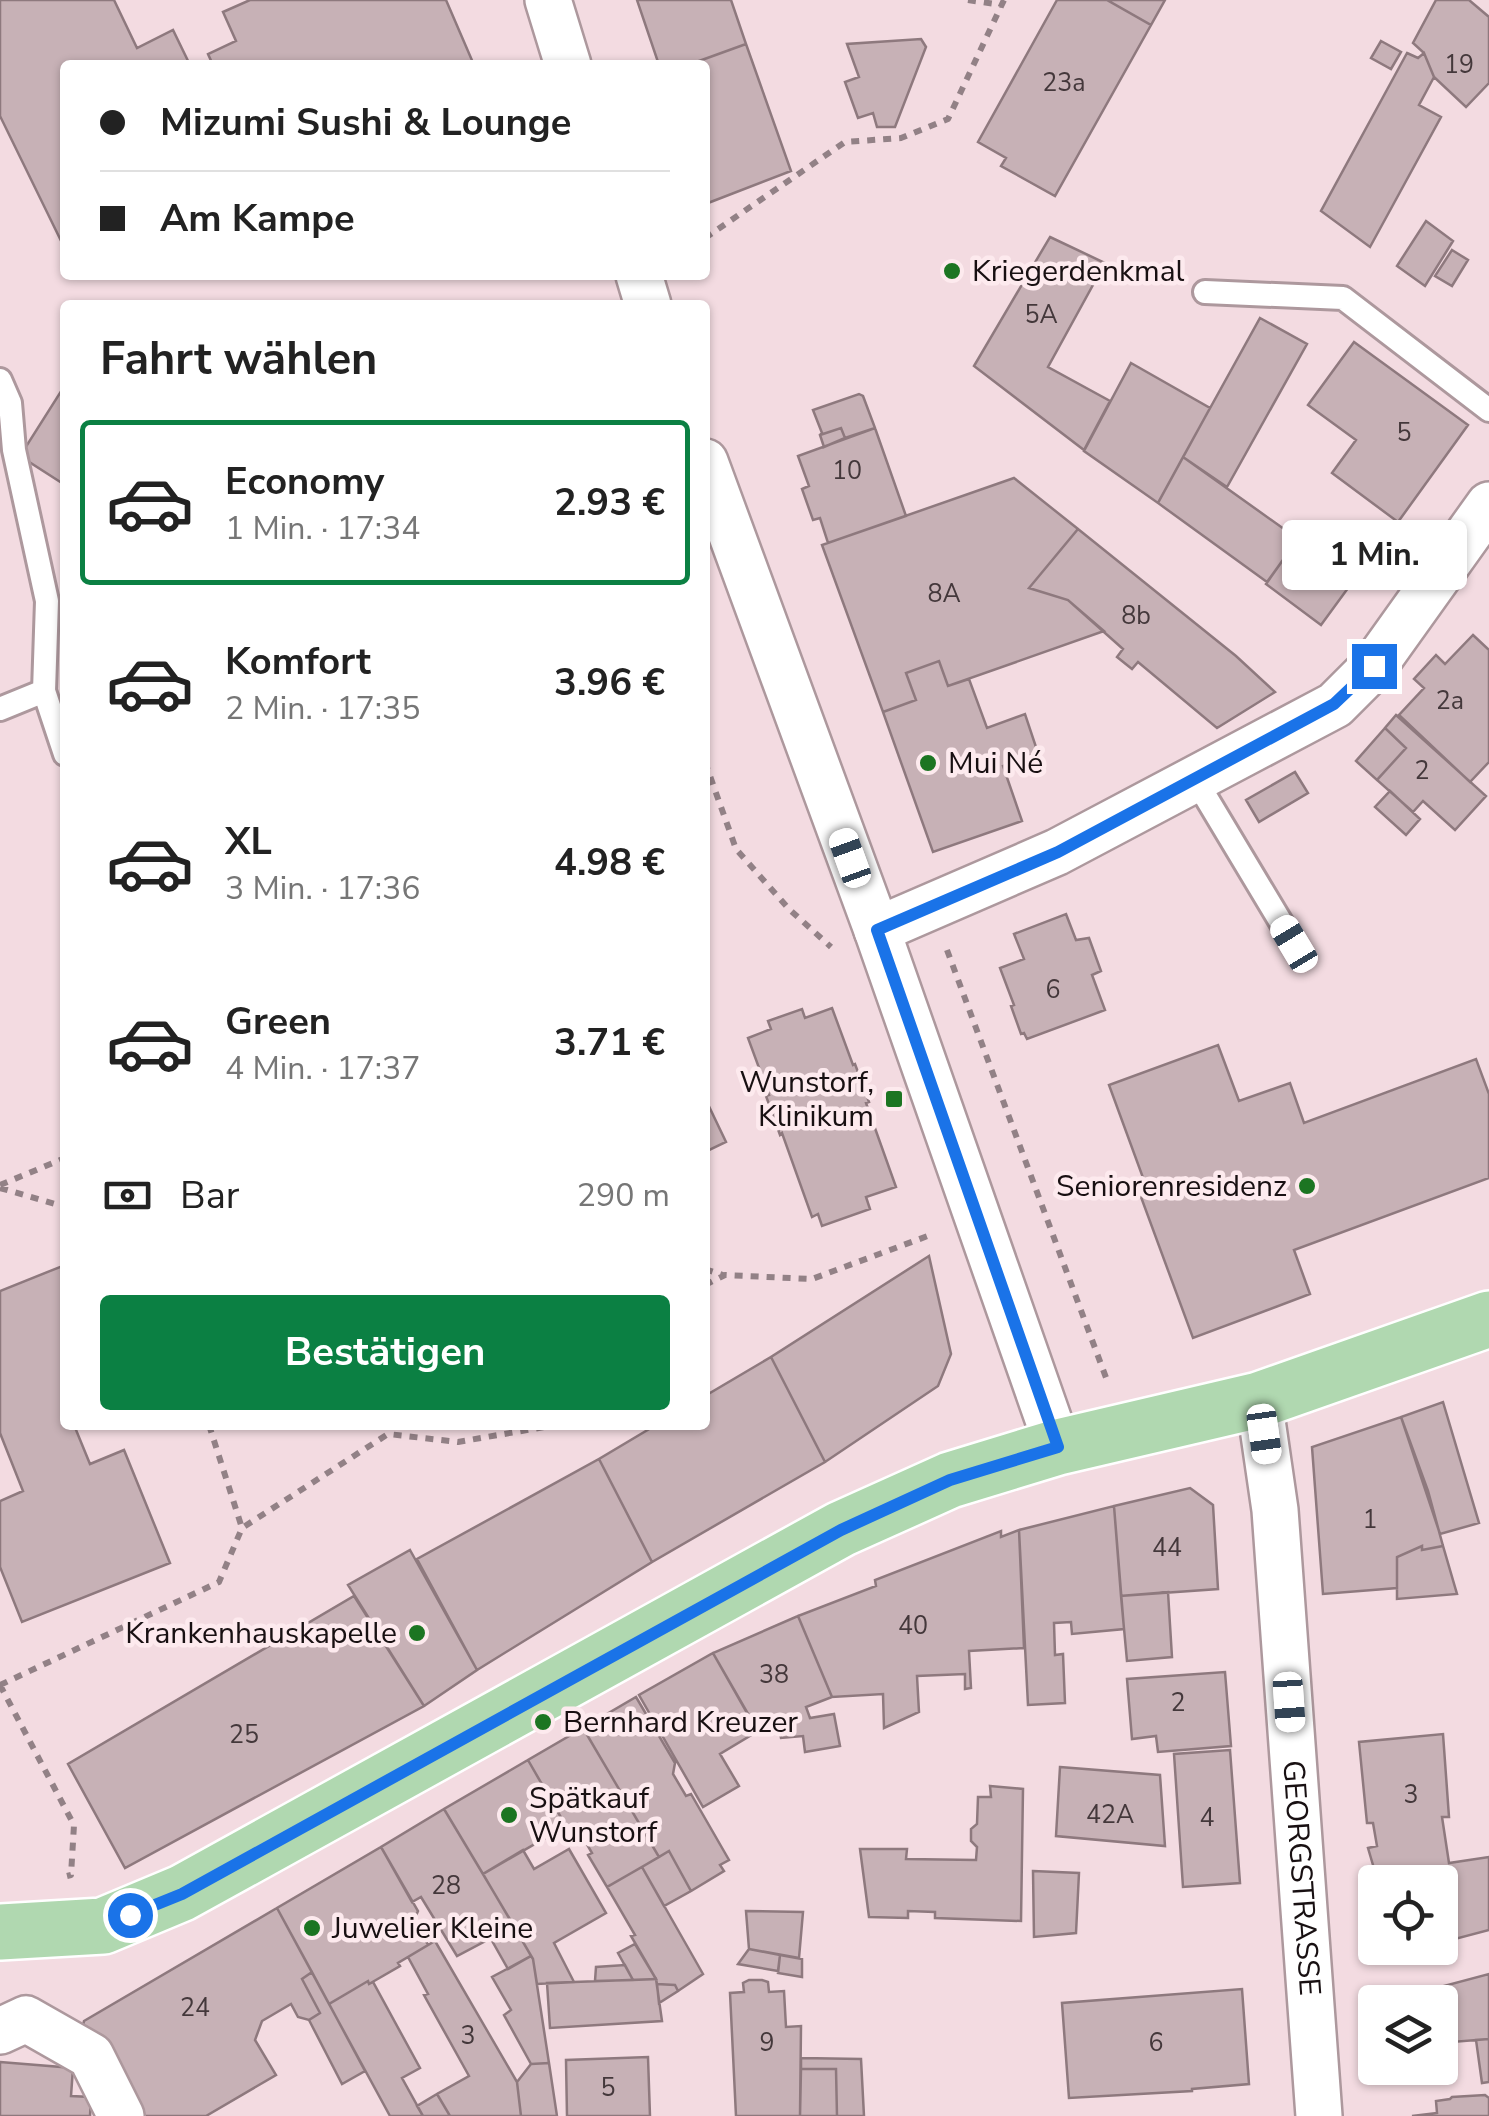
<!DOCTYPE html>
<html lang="de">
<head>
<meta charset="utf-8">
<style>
  :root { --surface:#fff; --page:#f2f2f2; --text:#222; --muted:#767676; --line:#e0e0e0; --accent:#0b8043 }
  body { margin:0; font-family:"Nunito Sans",sans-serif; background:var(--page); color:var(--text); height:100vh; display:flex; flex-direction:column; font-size:38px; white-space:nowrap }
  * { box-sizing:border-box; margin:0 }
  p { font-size:32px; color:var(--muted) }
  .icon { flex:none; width:55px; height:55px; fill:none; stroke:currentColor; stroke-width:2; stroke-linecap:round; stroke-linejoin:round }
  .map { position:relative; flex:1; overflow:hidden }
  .panel { position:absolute; left:60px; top:300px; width:650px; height:1130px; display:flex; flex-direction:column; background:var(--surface); border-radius:10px; box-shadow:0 2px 8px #0004 }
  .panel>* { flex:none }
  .hud { position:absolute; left:60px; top:60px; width:650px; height:220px; border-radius:10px; box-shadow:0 2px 8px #0004; display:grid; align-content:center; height:220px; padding:0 40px; background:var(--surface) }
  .buttons { position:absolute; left:1358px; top:1865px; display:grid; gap:20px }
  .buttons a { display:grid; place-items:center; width:100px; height:100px; border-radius:10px; background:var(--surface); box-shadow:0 2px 8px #0004; font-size:50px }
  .end { position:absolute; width:45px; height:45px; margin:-22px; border:12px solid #1a73e8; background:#fff; box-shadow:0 0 0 5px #fff }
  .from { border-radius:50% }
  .bubble { position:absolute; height:70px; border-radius:10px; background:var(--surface); box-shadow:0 2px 8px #0004; font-size:32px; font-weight:700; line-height:70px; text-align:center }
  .car { position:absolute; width:30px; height:60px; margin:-30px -15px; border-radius:12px; box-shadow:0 0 8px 2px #0007; background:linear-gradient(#fff 24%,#345 0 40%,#fff 0 76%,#345 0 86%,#fff 0) }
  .hud b { display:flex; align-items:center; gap:35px; height:95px; font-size:38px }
  .hud b+b { border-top:2px solid var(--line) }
  .hud i { width:25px; height:25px; background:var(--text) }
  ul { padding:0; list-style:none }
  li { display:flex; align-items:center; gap:30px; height:165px; margin:0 20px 15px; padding:0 20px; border:5px solid transparent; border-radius:10px }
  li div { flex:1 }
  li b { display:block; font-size:38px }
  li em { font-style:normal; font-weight:700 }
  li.current { border-color:var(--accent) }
  li>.icon { width:90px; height:90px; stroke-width:1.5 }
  h2 { padding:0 40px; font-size:45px; line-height:120px }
  .pay { display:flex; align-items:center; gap:25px; height:110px; padding:0 40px; font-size:38px }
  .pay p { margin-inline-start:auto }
  .action { display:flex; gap:20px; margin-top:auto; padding:20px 40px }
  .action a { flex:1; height:115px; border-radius:10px; background:var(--accent); color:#fff; font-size:40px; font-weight:700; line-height:115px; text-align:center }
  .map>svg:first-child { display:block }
  .building { fill:#c7b1b6; stroke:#8e797e; stroke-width:2.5 }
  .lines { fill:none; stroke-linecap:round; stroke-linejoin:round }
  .lane-casing { stroke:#ad989d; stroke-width:28 }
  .street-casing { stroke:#ad989d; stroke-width:50 }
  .primary-casing { stroke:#fff; stroke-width:60 }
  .path { stroke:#928186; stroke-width:6; stroke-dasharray:8 8; stroke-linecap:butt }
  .lane { stroke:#fff; stroke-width:22 }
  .street { stroke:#fff; stroke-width:45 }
  .primary { stroke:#b0d8b0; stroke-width:55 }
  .route { stroke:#1a73e8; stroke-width:12 }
  .poi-dot { fill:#1c7522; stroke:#fdeaee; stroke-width:4 }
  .labels { text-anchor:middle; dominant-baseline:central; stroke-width:9; stroke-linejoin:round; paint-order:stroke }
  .number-label { font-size:25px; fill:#44383b }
  .poi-label { font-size:30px; fill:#181012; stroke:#fdeaee; text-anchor:start }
  .street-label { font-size:30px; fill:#181012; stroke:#fdeaee }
</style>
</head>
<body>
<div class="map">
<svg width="1489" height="2116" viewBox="0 0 1489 2116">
  <rect width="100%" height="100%" fill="#f3dbe1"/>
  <path class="building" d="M0 0H114L137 48 173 30 190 65H65V249L0 116Z
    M250 0H446L474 65H213L208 54 236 41 223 12Z
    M637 0H731L746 44 688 65H659Z
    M1057 0H1107L1151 25 1055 196 1001 166 1006 158 978 142Z
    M1107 0H1165L1151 25Z
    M1436 0H1469L1489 17V83L1466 107 1434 77 1424 53 1413 43Z
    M921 39 926 47 895 127H877L873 113 858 118 845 82 859 77 847 44Z
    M1381 41 1401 52 1391 69 1371 58Z
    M746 44 791 171 708 203 705 194V65H688Z
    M1407 53 1418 58 1424 53 1434 77 1419 105 1441 117 1370 247 1321 211Z
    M1426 221 1453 241 1425 286 1397 266Z
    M1050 237 1105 263 1048 367 1110 401 1084 450 974 366Z
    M1452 250 1468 260 1452 286 1435 276Z
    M1260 318 1307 344 1227 487 1183 457Z
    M1354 342 1468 425 1398 522 1332 473 1356 440 1308 405Z
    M1131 363 1210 408 1158 503 1084 451Z
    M65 385V485L20 456Z
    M859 394 863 396 875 428 845 438 841 428 820 435 822 433 813 410Z
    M841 428 845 438 824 447 820 435Z
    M875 428 906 516 828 543 820 518 813 520 802 489 809 486 798 456Z
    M1183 457 1298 539 1267 582 1158 503Z
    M1014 478 1078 529 1029 588 1068 600 1104 631 948 686 939 661 906 673 916 700 883 712 822 545Z
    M1078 529 1236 656 1275 692 1217 728 1138 662 1132 669 1117 657 1123 649 1068 600 1029 588Z
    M1302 533 1359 573 1321 625 1266 584Z
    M1473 635 1489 650V762L1470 782 1399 715 1424 688 1414 679 1436 655 1445 664Z
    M939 661 948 686 969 679 987 728 1025 714 1038 753 1003 766 1022 821 933 852 883 712 916 700 906 673Z
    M1396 715 1486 796 1455 830 1423 801 1413 812 1377 780 1406 748 1385 728Z
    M1385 728 1406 748 1377 780 1356 761Z
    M1295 772 1308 793 1259 822 1246 800Z
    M1390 791 1420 819 1406 835 1375 807Z
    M1066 914 1076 940 1089 938 1101 971 1092 975 1105 1010 1027 1039 1024 1033 1021 1034 1011 1006 1014 1005 1000 968 1024 959 1014 934Z
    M832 1008 853 1065 855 1064 869 1102 866 1103 896 1187 866 1197 870 1209 822 1226 818 1214 812 1217 782 1133 780 1135 766 1096 769 1095 748 1038 771 1029 768 1021 802 1009 805 1018Z
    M1218 1045 1239 1101 1290 1083 1304 1123 1476 1059 1489 1094V1178L1294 1250 1310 1294 1193 1338 1141 1197 1149 1194 1109 1085Z
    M705 1098 726 1142 705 1152Z
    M929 1256 951 1354 938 1386 825 1462 771 1357Z
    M65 1265V1393L62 1394 65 1403V1425H74L90 1464 124 1450 170 1563 22 1622 0 1567V1501L23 1491 0 1433V1291Z
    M771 1357 825 1462 652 1562 599 1459 656 1425H705V1396Z
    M1443 1402 1479 1523 1440 1534 1401 1417Z
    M1401 1417 1428 1491 1443 1546 1422 1550V1546L1397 1557V1588L1323 1594 1312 1447Z
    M599 1459 652 1562 477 1670 417 1559Z
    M1190 1488 1213 1505 1218 1589 1121 1596 1114 1506Z
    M1114 1506 1124 1629 1072 1634 1071 1622 1054 1623 1055 1655 1063 1654 1065 1703 1028 1705 1019 1530Z
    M1019 1530 1024 1648 969 1651 971 1688 965 1689V1674L917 1676 919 1712 884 1728 883 1694 832 1697 798 1616 876 1586 875 1580 1001 1531V1537Z
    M1422 1546V1550L1443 1546 1457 1594 1397 1599V1557Z
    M410 1550 477 1670 424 1706 348 1585Z
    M1168 1592 1172 1657 1127 1661 1121 1596Z
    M354 1596 424 1706 125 1868 68 1764Z
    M798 1616 832 1697 806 1707 810 1718 834 1714 840 1746 805 1752 803 1736 781 1738 780 1732 772 1722 755 1727 713 1653Z
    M713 1653 758 1731 720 1754 739 1786 703 1807 639 1695Z
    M1225 1672 1231 1746 1158 1752 1156 1736 1132 1739 1127 1679Z
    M636 1697 675 1763 673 1774 686 1796 691 1794 729 1860 720 1865 724 1871 691 1891 669 1851 659 1857 583 1728Z
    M583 1728 659 1857 607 1887 588 1855 592 1853 578 1829 567 1828 528 1760Z
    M1443 1734 1449 1817H1442L1449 1863 1489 1857V1930L1440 1943V1882H1378L1368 1848 1377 1846 1373 1823H1367L1359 1742Z
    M1230 1750 1240 1883 1183 1887 1174 1754Z
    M528 1760 566 1826 483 1874 444 1809Z
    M1060 1767 1160 1775 1165 1846 1056 1836Z
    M990 1786 1023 1789 1021 1921 935 1918V1912L908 1911V1918L869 1917 860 1849H907L906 1859 976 1860 977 1847 971 1841V1829L977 1824 978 1797H991Z
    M444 1809 514 1926 457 1956 421 1897 412 1902 381 1847Z
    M381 1847 418 1911 414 1920 428 1945 398 1963 400 1966 369 1984 368 1981 329 2004 277 1908Z
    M569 1849 606 1913 554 1943 574 1982 537 1984 533 1959 483 1874 523 1850 534 1869Z
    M669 1851 691 1891 664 1906 642 1867Z
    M642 1867 703 1974 678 1991 675 1985 657 1984 656 1979 631 1936 635 1935 607 1887Z
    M1033 1871 1079 1873 1076 1933 1034 1937Z
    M277 1908 312 1972 302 1979 320 2013 309 2020 298 2017 291 2004 262 2021 255 2040 276 2075 206 2116H130L81 2035 84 2021Z
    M746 1911 803 1912 799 1958 749 1949Z
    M514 1926 531 1956 508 1969 491 1939Z
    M435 1941 517 2082 521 2116H450L437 2094 469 2076 424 1995 428 1994 408 1957Z
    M635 1944 656 1979 633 1980 618 1953Z
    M749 1949 780 1955 778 1971 738 1964Z
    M780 1955 802 1959V1977L778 1973Z
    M531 1956 533 1959 549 2063 531 2064 504 2015 511 2010 492 1977Z
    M625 1965 633 1980 595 1981 596 1967Z
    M312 1972 365 2071 342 2084 309 2020 320 2013 302 1979Z
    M1489 1974V2039L1440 2043V2002H1384Z
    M656 1979 662 2021 550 2028 547 1983Z
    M749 1980H762L768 1982 769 1992 784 1991 786 2027 801 2026 800 2116H736L730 1993 744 1992 743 1983Z
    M368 1981 369 1984 373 1982 420 2068 402 2078 423 2116H390L329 2004Z
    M657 1984 675 1985 678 1991 659 2003Z
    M1242 1989 1249 2084 1192 2089V2091L1069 2098 1062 2003Z
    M1489 2039V2082L1482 2083 1476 2040Z
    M648 2057 650 2116H567L566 2060Z
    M801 2058 861 2059 864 2116H837L836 2069H801Z
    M0 2062 73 2068 71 2096 91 2097 90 2116H0Z
    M549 2063 557 2116H521L517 2082 531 2064Z
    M1375 2068H1418V2072L1376 2075Z
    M801 2069H836L837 2116H800Z
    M437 2094 450 2116H423L417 2106Z
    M1485 2095 1489 2098V2116H1412L1437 2113 1436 2101 1450 2099 1452 2097Z"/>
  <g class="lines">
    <defs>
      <path id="lane" d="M1205 292 1343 298 1489 410
        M0 380 10 403 14 450 47 601 44 691 65 754
        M0 709 44 691
        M1195 779 1294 944"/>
      <g id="street">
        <path d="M548 0 568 65"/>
        <path d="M639 275 648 305"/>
        <path d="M705 462 877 930 1058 1447"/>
        <path d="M877 930 1057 852 1335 705 1374 666 1489 505"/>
        <path id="s1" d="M1259 1400 1275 1510 1319 2116"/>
        <path d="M0 2031 26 2019 91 2056 121 2116"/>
      </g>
      <path id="primary" d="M0 1932 103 1926 182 1893 841 1529 950 1480 1058 1447 1259 1400 1489 1319"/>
    </defs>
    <use href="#lane" class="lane-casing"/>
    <use href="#street" class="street-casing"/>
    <use href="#primary" class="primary-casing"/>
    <path class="path" d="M968 0 1002 5
      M705 238 845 142 901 138 948 119 1004 0
      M705 762 736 849 789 909 831 947
      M947 950 1108 1383
      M0 1185 65 1158
      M0 1188 65 1207
      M705 1269 723 1275
      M705 1285 725 1275 812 1279 933 1234
      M209 1425 242 1528
      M0 1685 219 1582 242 1528 388 1434 458 1442 556 1425
      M0 1685 74 1825 71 1875 67 1876"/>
    <use href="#lane" class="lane"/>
    <use href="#street" class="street"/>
    <use href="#primary" class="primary"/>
  </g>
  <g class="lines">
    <path class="route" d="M130 1915 182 1894 841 1530 950 1480 1058 1447 877 930 1058 852 1334 704 1374 666"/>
  </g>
  <g class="poi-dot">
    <circle cx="952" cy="271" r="10"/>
    <circle cx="928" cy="763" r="10"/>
    <rect x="884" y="1089" width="20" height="20" rx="5"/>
    <circle cx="1307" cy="1186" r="10"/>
    <circle cx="417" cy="1633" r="10"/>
    <circle cx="543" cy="1722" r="10"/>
    <circle cx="509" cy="1815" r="10"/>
    <circle cx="312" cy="1928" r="10"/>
  </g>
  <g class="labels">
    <g class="number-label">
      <text x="1459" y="65">19</text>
      <text x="1064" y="83">23a</text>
      <text x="1041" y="315">5A</text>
      <text x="1404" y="433">5</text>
      <text x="847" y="471">10</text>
      <text x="944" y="594">8A</text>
      <text x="1136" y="616">8b</text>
      <text x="1450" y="701">2a</text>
      <text x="1422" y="771">2</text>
      <text x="1053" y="990">6</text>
      <text x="1370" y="1520">1</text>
      <text x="1167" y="1548">44</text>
      <text x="913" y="1626">40</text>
      <text x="774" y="1675">38</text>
      <text x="1178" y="1703">2</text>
      <text x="244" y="1735">25</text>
      <text x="1411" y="1795">3</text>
      <text x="1110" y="1815">42A</text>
      <text x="1207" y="1818">4</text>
      <text x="446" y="1886">28</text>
      <text x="195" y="2008">24</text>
      <text x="468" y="2036">3</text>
      <text x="767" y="2043">9</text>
      <text x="1156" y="2043">6</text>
      <text x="608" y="2088">5</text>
    </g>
    <g class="poi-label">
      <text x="972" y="271">Kriegerdenkmal</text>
      <text x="948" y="763">Mui Né</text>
      <text x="874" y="1082" text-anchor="end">Wunstorf,<tspan x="874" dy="34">Klinikum</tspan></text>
      <text x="1287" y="1186" text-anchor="end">Seniorenresidenz</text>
      <text x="397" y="1633" text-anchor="end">Krankenhauskapelle</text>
      <text x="563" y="1722">Bernhard Kreuzer</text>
      <text x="529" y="1798">Spätkauf<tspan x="529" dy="34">Wunstorf</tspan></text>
      <text x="332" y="1928">Juwelier Kleine</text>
    </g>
    <g class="street-label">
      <text stroke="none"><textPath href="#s1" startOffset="480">GEORGSTRASSE</textPath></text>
    </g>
  </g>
</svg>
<div class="buttons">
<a><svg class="icon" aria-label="locate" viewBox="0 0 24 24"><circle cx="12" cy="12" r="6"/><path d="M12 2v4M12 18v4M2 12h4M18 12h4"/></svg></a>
<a><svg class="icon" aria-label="layers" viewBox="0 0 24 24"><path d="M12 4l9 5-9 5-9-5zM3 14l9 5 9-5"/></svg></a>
</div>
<i class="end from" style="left:130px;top:1915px"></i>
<i class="end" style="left:1374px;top:666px"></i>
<div class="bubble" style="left:1282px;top:520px;width:185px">1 Min.</div>
<i class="car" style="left:850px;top:858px;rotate:340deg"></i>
<i class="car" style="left:1294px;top:944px;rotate:329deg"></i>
<i class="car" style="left:1264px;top:1434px;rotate:172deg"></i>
<i class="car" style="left:1289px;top:1702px;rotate:176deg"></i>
<div class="hud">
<b><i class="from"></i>Mizumi Sushi &amp; Lounge</b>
<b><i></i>Am Kampe</b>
</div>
<section class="panel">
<h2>Fahrt wählen</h2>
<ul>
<li class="current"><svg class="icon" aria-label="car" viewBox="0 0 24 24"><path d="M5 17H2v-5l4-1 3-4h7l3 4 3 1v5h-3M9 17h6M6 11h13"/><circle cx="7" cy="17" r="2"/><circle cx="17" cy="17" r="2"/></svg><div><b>Economy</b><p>1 Min. · 17:34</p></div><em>2.93 €</em></li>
<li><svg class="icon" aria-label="car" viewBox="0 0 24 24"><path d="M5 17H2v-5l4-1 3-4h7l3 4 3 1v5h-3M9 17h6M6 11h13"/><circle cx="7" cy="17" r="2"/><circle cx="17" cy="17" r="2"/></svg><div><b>Komfort</b><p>2 Min. · 17:35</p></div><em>3.96 €</em></li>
<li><svg class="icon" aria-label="car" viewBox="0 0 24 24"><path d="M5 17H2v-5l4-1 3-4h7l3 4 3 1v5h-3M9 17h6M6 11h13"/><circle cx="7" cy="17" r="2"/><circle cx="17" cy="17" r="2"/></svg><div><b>XL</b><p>3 Min. · 17:36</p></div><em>4.98 €</em></li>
<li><svg class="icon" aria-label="car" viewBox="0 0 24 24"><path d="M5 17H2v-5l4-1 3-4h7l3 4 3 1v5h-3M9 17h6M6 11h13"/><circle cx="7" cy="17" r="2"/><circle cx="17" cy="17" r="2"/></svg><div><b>Green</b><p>4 Min. · 17:37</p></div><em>3.71 €</em></li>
</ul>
<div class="pay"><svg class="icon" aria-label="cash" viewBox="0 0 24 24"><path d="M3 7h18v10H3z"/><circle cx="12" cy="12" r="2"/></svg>Bar<p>290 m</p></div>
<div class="action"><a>Bestätigen</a></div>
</section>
</div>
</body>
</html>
